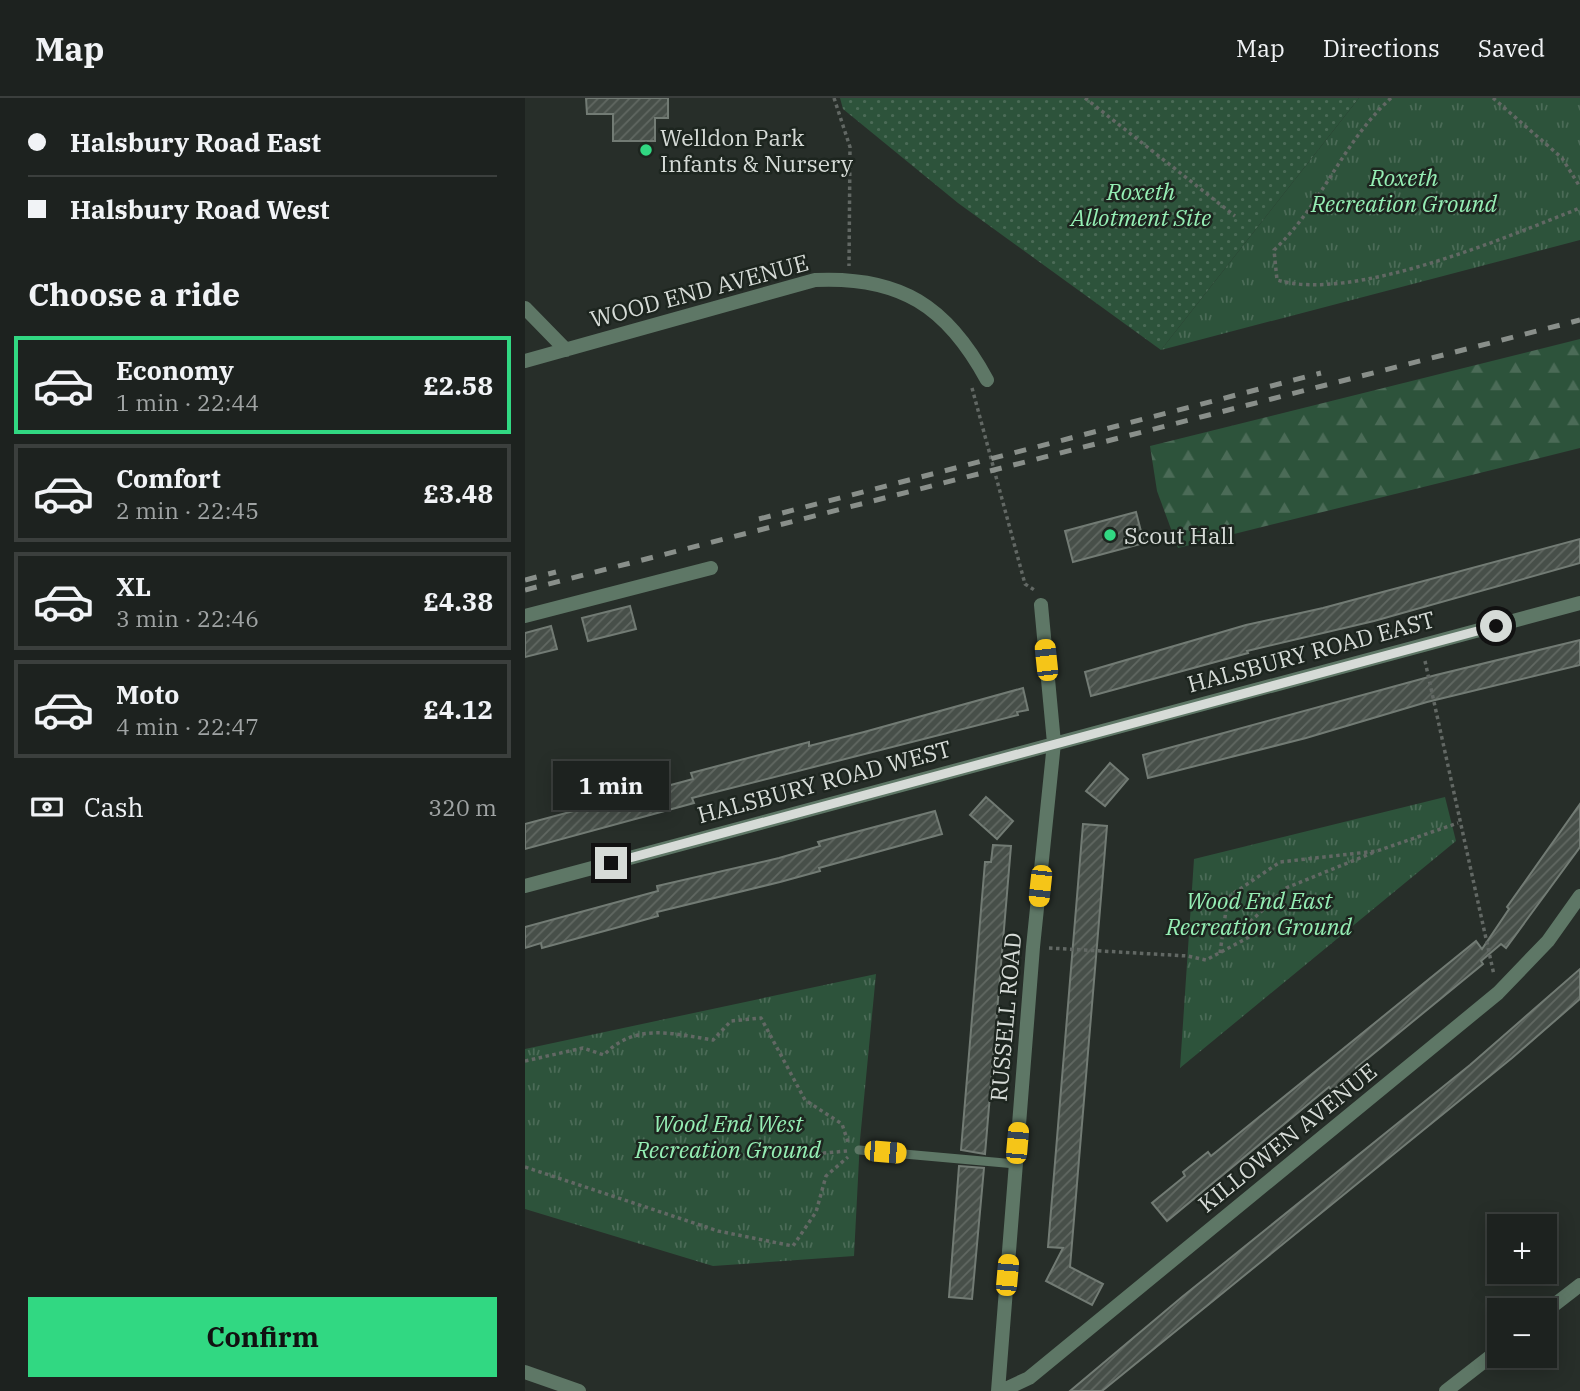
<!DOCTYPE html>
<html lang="en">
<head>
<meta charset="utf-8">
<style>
  :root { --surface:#1d221f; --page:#2a2f2c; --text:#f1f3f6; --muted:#a0a4a4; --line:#3b3f3d; --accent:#31d882 }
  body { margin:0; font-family:"IBM Plex Serif",serif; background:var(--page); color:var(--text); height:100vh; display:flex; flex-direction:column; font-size:26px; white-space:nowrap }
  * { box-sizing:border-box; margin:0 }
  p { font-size:23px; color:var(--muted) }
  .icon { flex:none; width:38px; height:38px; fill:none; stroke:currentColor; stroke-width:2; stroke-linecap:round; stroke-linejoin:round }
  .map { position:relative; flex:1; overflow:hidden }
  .sheet { display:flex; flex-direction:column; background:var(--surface); width:525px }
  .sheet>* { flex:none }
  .guide { display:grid; align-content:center; height:154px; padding:0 28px; background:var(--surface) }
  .fabs { position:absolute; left:962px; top:1116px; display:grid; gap:14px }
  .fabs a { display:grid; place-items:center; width:70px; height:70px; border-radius:0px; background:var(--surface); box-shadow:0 4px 18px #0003,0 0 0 2px var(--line); font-size:35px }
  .end { position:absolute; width:32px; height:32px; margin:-16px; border:9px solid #d6dbd7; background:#111; box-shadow:0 0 0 4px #111 }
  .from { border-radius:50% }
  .bubble { position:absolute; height:49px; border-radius:0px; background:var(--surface); box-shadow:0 4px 18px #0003,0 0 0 2px var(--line); font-size:23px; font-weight:700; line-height:49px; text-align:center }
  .car { position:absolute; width:21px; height:42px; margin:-21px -10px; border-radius:9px; box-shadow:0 0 5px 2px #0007; background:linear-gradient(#f5c518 24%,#345 0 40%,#f5c518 0 76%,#345 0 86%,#f5c518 0) }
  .guide b { display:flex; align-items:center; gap:24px; height:66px; font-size:26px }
  .guide b+b { border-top:2px solid var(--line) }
  .guide i { width:18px; height:18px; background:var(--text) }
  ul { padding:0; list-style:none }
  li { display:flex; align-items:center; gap:21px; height:98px; margin:0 14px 10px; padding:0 14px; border:4px solid var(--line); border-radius:0px }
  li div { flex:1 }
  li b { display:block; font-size:26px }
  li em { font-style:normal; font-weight:700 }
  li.active { border-color:var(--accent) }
  li>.icon { width:63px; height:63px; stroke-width:1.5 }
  h2 { padding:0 28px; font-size:32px; line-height:84px }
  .pay { display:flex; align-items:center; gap:18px; height:77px; padding:0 28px; font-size:26px }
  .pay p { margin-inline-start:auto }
  .action { display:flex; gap:14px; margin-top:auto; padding:14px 28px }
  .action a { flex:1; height:80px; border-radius:0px; background:var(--accent); color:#111; font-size:28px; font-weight:700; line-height:80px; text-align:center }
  header { display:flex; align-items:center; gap:42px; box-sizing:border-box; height:98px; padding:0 35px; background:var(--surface); border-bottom:2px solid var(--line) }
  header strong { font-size:33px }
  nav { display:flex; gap:38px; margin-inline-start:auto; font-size:24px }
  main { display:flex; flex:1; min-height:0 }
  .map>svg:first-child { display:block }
  .grass { fill:url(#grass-dots) }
  .forest { fill:url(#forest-firs) }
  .park { fill:url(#park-tufts) }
  .building { fill:url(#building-hatch); stroke:#727b74; stroke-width:2 }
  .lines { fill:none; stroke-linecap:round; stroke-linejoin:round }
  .path { stroke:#626864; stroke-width:3.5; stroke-dasharray:3.5 3.5; stroke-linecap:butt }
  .lane { stroke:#5e7766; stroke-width:9 }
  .street { stroke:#5e7766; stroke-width:14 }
  .rail { stroke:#898f8a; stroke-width:5; stroke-dasharray:12 12; stroke-linecap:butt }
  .route { stroke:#d6dbd7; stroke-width:9 }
  .poi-dot { fill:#31d882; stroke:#1d251f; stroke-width:2.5 }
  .labels { text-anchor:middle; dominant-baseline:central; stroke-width:5; stroke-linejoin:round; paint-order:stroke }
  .poi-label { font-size:23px; fill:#d6dbd7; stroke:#1d251f; text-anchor:start }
  .park-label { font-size:23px; font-style:italic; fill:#95eeb4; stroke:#1d251f }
  .street-label { font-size:23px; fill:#d6dbd7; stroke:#1d251f }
</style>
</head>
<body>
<header>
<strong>Map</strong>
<nav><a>Map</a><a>Directions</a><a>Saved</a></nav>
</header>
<main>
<section class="sheet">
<div class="guide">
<b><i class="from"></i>Halsbury Road East</b>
<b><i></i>Halsbury Road West</b>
</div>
<h2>Choose a ride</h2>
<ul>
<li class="active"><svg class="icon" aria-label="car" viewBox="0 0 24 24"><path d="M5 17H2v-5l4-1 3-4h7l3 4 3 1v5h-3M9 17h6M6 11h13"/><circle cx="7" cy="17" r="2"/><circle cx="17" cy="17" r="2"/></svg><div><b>Economy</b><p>1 min · 22:44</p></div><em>£2.58</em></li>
<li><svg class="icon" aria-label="car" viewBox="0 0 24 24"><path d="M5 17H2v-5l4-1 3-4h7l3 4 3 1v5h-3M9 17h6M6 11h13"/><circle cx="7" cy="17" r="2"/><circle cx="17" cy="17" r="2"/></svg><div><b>Comfort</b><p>2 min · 22:45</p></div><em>£3.48</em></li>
<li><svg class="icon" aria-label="car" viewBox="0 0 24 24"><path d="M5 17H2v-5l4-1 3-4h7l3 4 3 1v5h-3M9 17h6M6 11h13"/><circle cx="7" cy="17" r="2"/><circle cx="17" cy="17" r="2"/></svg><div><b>XL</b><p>3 min · 22:46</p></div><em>£4.38</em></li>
<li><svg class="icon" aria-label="car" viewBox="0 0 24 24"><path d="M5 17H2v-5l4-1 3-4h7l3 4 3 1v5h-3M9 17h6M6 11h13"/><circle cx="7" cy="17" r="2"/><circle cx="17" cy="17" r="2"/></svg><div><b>Moto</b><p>4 min · 22:47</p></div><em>£4.12</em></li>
</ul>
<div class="pay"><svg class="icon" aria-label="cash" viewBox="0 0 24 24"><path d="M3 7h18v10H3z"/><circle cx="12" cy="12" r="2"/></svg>Cash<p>320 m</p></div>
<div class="action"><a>Confirm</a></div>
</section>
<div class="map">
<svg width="1055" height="1293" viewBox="0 0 1055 1293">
  <defs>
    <pattern id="grass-dots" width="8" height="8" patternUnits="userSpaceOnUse" patternTransform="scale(1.75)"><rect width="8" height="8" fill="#2d533b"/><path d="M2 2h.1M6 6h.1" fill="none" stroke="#4b6b57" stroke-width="1.8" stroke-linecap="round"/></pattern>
    <pattern id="forest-firs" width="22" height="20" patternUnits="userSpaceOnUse" patternTransform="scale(1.75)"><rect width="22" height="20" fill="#2d533b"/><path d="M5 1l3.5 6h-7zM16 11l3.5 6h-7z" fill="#4b6b57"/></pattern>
    <pattern id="park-tufts" width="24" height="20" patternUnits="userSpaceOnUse" patternTransform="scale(1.75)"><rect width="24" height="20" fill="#2d533b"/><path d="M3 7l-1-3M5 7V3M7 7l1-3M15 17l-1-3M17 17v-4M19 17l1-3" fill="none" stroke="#4b6b57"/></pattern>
    <pattern id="building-hatch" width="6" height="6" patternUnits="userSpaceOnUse" patternTransform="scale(1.75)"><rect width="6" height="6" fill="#474f49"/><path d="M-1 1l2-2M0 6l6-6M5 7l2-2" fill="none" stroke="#616862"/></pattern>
  </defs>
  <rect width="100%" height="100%" fill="#272e29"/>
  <path class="grass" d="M315 0H834L636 252 433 105 318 11Z"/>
  <path class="forest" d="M1055 241V350L653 450 632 393 625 348Z"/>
  <path class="park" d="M834 0H1055V142L636 252Z
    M920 699 931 743 655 970 669 761Z
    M351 876 335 1042 329 1158 188 1168 0 1111V951Z"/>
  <path class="building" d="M61 0H143V20H130V43H88V16H62Z
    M611 414 619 445 548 464 540 433Z
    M1055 441V465L849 523 722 553 723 555 566 598 560 574 721 527 798 510Z
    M105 508 111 531 63 543 57 520Z
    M26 528 32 551 0 559V535Z
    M1055 542V567L902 604 781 640 623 680 618 657 911 577Z
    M498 590 503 612 492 614 493 617 167 700 169 705 0 751V726L168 681 166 675 284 644V648L339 634Z
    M585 665 603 681 580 708 561 693Z
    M461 699 488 723 472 741 445 717Z
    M1055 706V749L981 850 976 846 956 863 958 866 831 970 833 973 807 993 804 989 642 1123 627 1105 660 1078 658 1074 683 1054 686 1058 951 843 957 851 984 811 982 809Z
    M410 713 417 736 294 770 295 773 255 784 132 814 133 818 94 829 17 850 16 845 0 850V829L133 793 132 788 254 760 295 748 293 744Z
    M558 726 582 728 545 1169 578 1186 567 1207 521 1183 538 1150 523 1149Z
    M468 747 486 748 460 1056 436 1052 460 764H466Z
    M1055 871V901L987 960 577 1293H545L657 1199 945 967Z
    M434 1068 459 1070 447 1201 424 1199Z"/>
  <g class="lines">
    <path class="path" d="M309 0 325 49 324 168
      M560 0 710 118
      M866 0C816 46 798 106 749 152L752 182C827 205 982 139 1055 110
      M968 0 1037 60 1055 89
      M447 290 500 486 511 493
      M900 563 969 877
      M524 850 663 858 681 862 728 837 726 823 761 790 852 753
      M695 855 702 805 706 797 755 764 852 753 933 725
      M0 963 58 950 79 957C110 924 149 936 188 942L206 923 236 920 280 1002 317 1026 323 1044
      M285 1061 299 1055 322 1053
      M0 1069 193 1133 268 1148 291 1114 301 1078 323 1059"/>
    <path class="lane" d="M334 1052 491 1066"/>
    <path class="street" d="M0 210 41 252
      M0 263 290 182C375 178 422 208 462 282
      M0 518 186 470
      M0 788 1055 505
      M1020 1214 1055 1187
      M0 1274 54 1293
      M473 1293 508 849 529 645 516 507
      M476 1293 504 1280 973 895 1023 843 1055 798
      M921 1293 975 1251"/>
    <path class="rail" d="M234 421 796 275
      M0 482 31 474
      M0 492 1055 222"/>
  </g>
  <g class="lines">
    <path class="route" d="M86 765 971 528"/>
  </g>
  <g class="poi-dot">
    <circle cx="121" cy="52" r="7"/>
    <circle cx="585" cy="437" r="7"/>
  </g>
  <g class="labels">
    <g class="poi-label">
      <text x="135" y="39">Welldon Park<tspan x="135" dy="26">Infants &amp; Nursery</tspan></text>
      <text x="599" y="437">Scout Hall</text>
    </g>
    <g class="park-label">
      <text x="879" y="79">Roxeth<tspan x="879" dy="26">Recreation Ground</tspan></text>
      <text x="616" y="93">Roxeth<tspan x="616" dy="26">Allotment Site</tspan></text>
      <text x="734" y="802">Wood End East<tspan x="734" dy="26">Recreation Ground</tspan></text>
      <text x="203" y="1025">Wood End West<tspan x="203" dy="26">Recreation Ground</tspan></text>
    </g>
    <g class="street-label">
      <text transform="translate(174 192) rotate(-15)">WOOD END AVENUE</text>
      <text transform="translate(786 553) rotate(-15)">HALSBURY ROAD EAST</text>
      <text transform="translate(299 683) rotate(-15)">HALSBURY ROAD WEST</text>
      <text transform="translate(480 919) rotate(-85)">RUSSELL ROAD</text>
      <text transform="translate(762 1039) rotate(-39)">KILLOWEN AVENUE</text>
    </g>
  </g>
</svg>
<div class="fabs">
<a>+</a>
<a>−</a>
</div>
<i class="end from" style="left:971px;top:528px"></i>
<i class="end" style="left:86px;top:765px"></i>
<div class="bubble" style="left:28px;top:663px;width:116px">1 min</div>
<i class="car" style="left:521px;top:562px;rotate:354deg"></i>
<i class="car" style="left:515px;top:788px;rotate:186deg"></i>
<i class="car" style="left:492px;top:1045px;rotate:5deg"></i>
<i class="car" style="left:360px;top:1054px;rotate:95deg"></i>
<i class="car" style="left:482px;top:1177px;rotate:5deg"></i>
</div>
</main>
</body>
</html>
